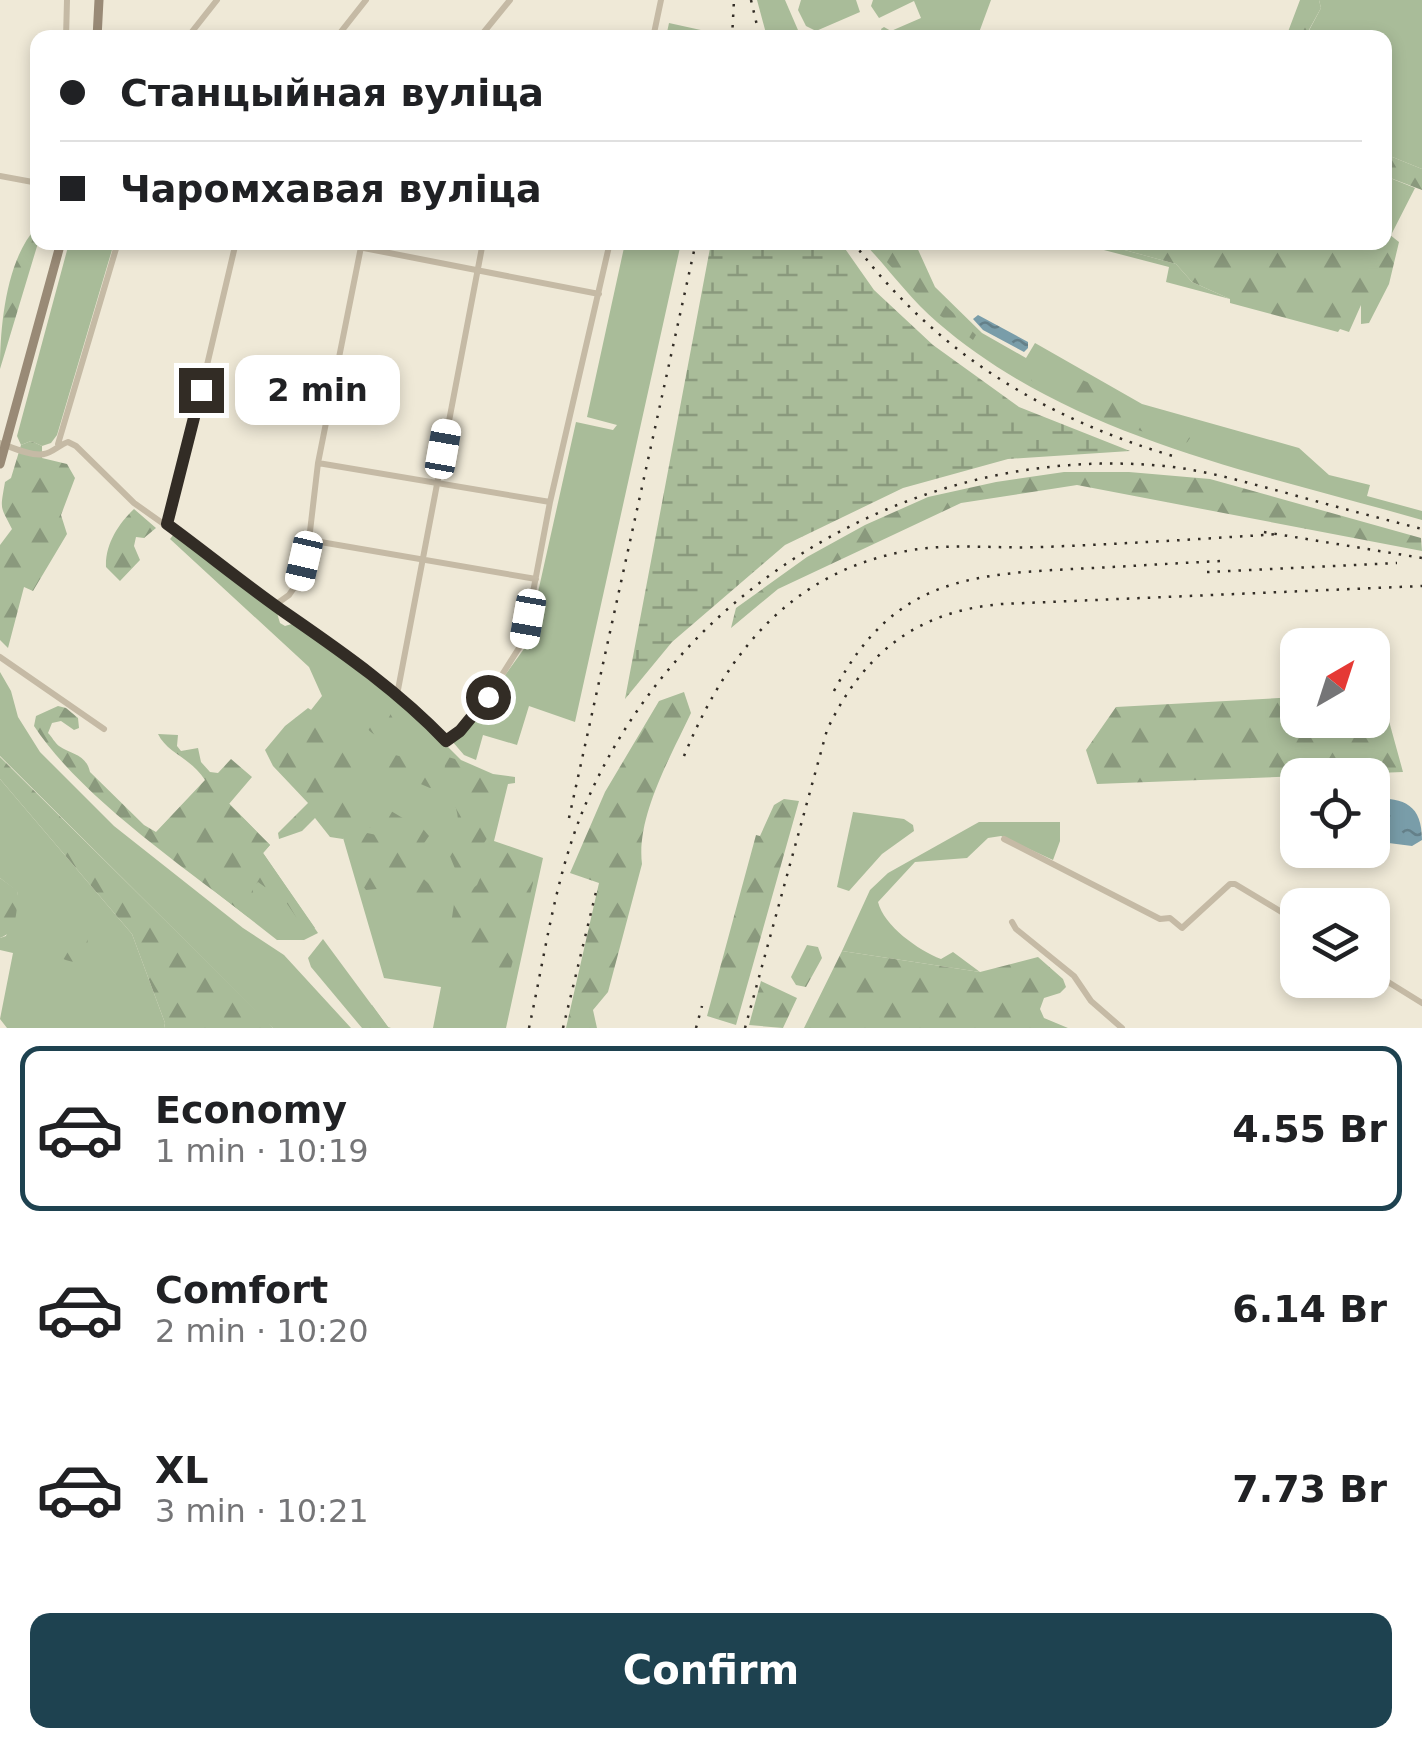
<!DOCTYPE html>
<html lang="en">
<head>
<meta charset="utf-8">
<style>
  :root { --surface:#fff; --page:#f6f6f6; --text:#202124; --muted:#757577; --line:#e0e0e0; --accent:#1e4250 }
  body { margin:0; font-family:"DejaVu Sans",sans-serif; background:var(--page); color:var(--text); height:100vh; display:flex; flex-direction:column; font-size:38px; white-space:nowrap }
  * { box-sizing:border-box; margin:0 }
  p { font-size:32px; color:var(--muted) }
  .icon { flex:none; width:55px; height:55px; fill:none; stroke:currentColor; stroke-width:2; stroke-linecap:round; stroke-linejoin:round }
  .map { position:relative; height:1028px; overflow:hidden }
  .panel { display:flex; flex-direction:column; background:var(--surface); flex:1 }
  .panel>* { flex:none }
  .top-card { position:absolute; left:30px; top:30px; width:1362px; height:220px; border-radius:20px; box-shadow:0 5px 15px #0003; display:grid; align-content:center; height:220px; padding:0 30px; background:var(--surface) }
  .needle { width:65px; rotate:39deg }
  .controls { position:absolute; left:1280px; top:628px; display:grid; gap:20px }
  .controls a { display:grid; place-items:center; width:110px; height:110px; border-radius:20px; background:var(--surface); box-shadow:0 5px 15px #0003; font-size:50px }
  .end { position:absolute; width:45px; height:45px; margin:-22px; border:12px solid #322c25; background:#fff; box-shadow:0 0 0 5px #fff }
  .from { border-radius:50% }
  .bubble { position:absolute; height:70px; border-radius:20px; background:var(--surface); box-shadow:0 5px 15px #0003; font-size:32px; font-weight:700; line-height:70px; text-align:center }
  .car { position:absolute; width:30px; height:60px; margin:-30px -15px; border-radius:12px; box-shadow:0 0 8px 2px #0007; background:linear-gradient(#fff 24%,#345 0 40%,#fff 0 76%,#345 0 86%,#fff 0) }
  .top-card b { display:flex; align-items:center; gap:35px; height:95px; font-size:38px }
  .top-card b+b { border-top:2px solid var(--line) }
  .top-card i { width:25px; height:25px; background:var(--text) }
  ul { padding:18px 0 0; list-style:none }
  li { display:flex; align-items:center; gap:30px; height:165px; margin:0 20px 15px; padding:0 10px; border:5px solid transparent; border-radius:20px }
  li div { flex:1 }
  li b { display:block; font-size:38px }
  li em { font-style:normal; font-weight:700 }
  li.on { border-color:var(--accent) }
  li>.icon { width:90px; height:90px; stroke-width:1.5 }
  .action { display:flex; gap:20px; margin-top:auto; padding:20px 30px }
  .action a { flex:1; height:115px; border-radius:20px; background:var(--accent); color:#fff; font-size:40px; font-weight:700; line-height:115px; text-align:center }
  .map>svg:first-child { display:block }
  .green { fill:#a9bc99 }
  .forest { fill:url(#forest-firs) }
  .wetland { fill:url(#wetland-marsh) }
  .water { fill:url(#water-ripples) }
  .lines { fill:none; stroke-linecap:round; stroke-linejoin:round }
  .street { stroke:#c5baa5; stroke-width:6 }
  .secondary { stroke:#998a76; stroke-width:9 }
  .rail { stroke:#322c25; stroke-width:2.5; stroke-dasharray:2.5 8; stroke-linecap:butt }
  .route { stroke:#322c25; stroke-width:12 }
</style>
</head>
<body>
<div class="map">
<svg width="1422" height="1028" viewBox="0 0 1422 1028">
  <defs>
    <pattern id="forest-firs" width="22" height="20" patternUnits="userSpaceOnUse" patternTransform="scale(2.5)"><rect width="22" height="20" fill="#a9bc99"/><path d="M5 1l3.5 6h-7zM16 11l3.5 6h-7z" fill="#8a997d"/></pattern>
    <pattern id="wetland-marsh" width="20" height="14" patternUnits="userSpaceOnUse" patternTransform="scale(2.5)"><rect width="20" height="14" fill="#a9bc99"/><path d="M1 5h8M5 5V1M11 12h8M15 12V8" fill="none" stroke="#8a997d"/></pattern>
    <pattern id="water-ripples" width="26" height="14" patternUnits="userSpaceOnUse" patternTransform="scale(2.5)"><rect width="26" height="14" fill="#799da9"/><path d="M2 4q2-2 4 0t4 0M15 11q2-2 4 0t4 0" fill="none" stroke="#648089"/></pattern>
  </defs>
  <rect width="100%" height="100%" fill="#efe9d7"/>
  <path class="green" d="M757 0H785L801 37H767Z
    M801 0H856L860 12 816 31 806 26 798 10Z
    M873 0H991L977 38 884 37 881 29 884 27 891 31 921 18 914 1 879 18 871 6Z
    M1319 0H1422V169L1385 154V38H1305L1321 8Z
    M669 23 719 34 718 37H666Z
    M1385 176 1415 188 1390 237 1385 231Z
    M69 243H114L57 435 51 443 42 446 31 441 21 445 17 436Z
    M625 243H681L575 722 529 706 517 745 483 735 476 760 464 755 452 741 465 731 526 646 576 422 613 430 617 425 587 417Z
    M864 243H888L892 248 915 243 935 287 982 333 1026 358 1035 343 1142 404 1299 448 1329 475 1370 485 1367 496 1422 511V520C1256 472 1071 438 937 322 910 299 888 268 864 243Z
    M1077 243H1099L1176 264 1192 282 1230 299 1166 282 1169 267Z
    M174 534 277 613 280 623 285 626 295 623 419 718 461 760 493 774 515 777V783L508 784 494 841 543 858 506 1028H433L441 987 384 978 334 807 300 724 322 696 309 667 170 539Z
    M0 672 11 691 18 717 40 752 114 826 243 928 284 955 351 1028H273L0 756Z
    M0 779 132 934 165 1023 164 1028H7L0 1019 13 953 0 950V938L6 936 18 892 0 878Z
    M206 780 270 845 263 853 318 933 304 940H277L149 840Z
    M853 812 904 819 913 825 914 831 882 854 849 891 837 887Z
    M979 822H1060V841L1053 860 1001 836 988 838 967 858 915 862 878 902C884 926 918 950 941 959L953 952 980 972 842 951 870 890 888 873Z
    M323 939 388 1027 391 1028H362L311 967 308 958Z"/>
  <path class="forest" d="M1300 0H1319L1321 8 1305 37H1286Z
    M1385 154 1422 169V190L1385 176Z
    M36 228 38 243 0 369C0 327 6 260 36 228Z
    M1385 231 1399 242 1389 284 1369 323 1361 324V305L1349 332 1340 329 1338 332 1230 303V299L1192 282 1176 264 1099 243 1385 242Z
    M869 243H885L889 249 903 253 940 300 976 335 973 340 930 308Z
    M1037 371 1049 373 1069 384 1080 379C1103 387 1120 404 1143 413 1169 423 1167 417 1190 438L1186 444C1144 433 1064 409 1031 380Z
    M31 441 42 446V458L67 464 75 478 61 515 67 534 33 591 24 587 8 648 0 640V545L12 529C0 505 0 511 5 482L11 478 21 445Z
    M1064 472H1129L1210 479 1421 538 1422 551 1077 485 961 503 778 589 731 628 736 608 807 557 865 525 928 497 996 482Z
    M134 509 156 528 144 538 136 537 134 546 140 560 120 581 106 567C105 545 118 524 134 509Z
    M684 692 691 713C671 756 636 816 642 864L608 992 593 1010 597 1028H566L599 883 570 873 605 792 659 701Z
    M1373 692H1381L1403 772 1097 784 1086 750 1116 707 1297 697 1298 720H1372Z
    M368 700C385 706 401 717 391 736L382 739C367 731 360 724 360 706Z
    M58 706 66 708 78 718 79 728 74 730 61 721 52 723 48 733C52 737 55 743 59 746 72 755 86 754 90 772L144 825 156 832 205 780C191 758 167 753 158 734L178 735 177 746 181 751 198 748 201 762 210 772 218 773 231 759 252 777 229 804 270 845 263 853 315 928 303 927 277 889 265 887 258 882 252 887 254 897 248 917C181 865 80 796 34 726L36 716Z
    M308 708C358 738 350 754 358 807L376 812 379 824 372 828 352 827 343 839 330 837 315 818 302 831 279 839 278 833 308 803 273 766 265 750 285 726Z
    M395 755 403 757 420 768 431 766 437 785 430 788 409 779 401 781 387 766Z
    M0 757 268 1022 273 1028H164L165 1023 132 934 0 779Z
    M448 757 455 759 468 780 474 782 480 776 500 781C512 809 481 848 466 869L456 871 449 854C451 844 458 831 458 822 459 800 436 776 448 757Z
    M784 799 799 801 736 1025 707 1016 756 835 760 836 774 805Z
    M391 811 411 823H418L429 836 420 849 402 842C403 827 397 823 384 819Z
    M367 833C401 838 413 878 440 891L445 901 444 911 434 916 398 887 366 890 360 882 358 843Z
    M500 848C517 856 531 863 533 883L497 1022 494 1028H487L486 1014 499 980 496 973 480 968 473 957 457 958 448 944 454 904 477 885 490 856Z
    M0 878 18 891C16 909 19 931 0 938Z
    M67 921H76L88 931 87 953 78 962C59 962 52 951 49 933Z
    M807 945 818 947 822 958 806 987 796 985 791 977Z
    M842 951 980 972 1038 957 1063 979 1066 987 1060 993 1044 998 1040 1009 1044 1018 1068 1028H804Z
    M761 981 797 998 783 1028 749 1025Z
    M372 1005 388 1027 387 1028H364L356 1012 360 1007Z"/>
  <path class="wetland" d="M711 243H841L874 290 933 345 1019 407 1130 451 1008 459 903 488 785 545 672 642 625 699Z"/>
  <path class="water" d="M978 315 1028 342V348L1024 352 983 330 973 319Z
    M1373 798C1405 798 1422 805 1422 840L1412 846 1373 841Z"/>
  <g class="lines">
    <path class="street" d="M66 38 67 0
      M187 38 217 0
      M336 38 366 0
      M479 38 510 0
      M653 38 661 0
      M37 106 38 105
      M0 176 38 183
      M333 242 599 294
      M0 443C11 447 32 457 44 454 52 453 59 445 68 442L76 446 134 503 336 646 421 715 446 741 460 731 488 697 524 640 550 502 610 242
      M58 444 118 242
      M318 463 550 502
      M167 524 175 501 236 242
      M309 540 536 579
      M275 605 289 595 298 582 309 540 318 463 362 242
      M0 657 104 729
      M397 695 483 242
      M1004 839 1160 919 1170 918 1182 928 1230 884H1235L1298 922
      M1012 922 1016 929 1074 976 1091 1001 1122 1028
      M1372 972 1422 1003"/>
    <path class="secondary" d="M97 38 99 0
      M0 464 61 242"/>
    <path class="rail" d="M751 0 760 38
      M732 38 734 0
      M853 242C937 354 1044 418 1176 457
      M1264 532 1422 558
      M1207 572 1397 563
      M834 691C895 575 973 574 1092 568 1135 566 1178 563 1222 561
      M684 756C728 650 793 570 912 550 955 543 998 549 1042 547 1121 544 1200 539 1279 534
      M569 818 696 242
      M529 1028C545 955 555 877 584 808 679 581 922 443 1164 466 1205 470 1244 482 1283 492 1329 505 1375 517 1422 529
      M563 1028 596 892
      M696 1028 702 1006
      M745 1028 827 730C863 654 916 611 1002 604L1422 586"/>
  </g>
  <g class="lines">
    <path class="route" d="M201 390 167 524C208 554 248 587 290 616 345 654 399 692 446 741L460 731 488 697"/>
  </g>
</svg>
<div class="controls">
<a><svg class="needle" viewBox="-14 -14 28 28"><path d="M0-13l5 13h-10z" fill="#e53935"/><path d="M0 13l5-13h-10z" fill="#757577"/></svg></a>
<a><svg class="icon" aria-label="locate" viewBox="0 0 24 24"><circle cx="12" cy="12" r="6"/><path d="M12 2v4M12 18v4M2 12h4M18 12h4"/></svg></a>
<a><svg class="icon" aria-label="layers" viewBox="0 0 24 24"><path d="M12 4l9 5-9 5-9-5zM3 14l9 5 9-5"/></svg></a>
</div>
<i class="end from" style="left:488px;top:697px"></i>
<i class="end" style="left:201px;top:390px"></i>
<div class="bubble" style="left:235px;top:355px;width:165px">2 min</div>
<i class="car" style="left:443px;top:449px;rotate:10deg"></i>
<i class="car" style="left:304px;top:561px;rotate:193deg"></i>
<i class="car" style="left:528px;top:619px;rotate:190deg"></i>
<div class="top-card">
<b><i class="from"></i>Станцыйная вуліца</b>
<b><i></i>Чаромхавая вуліца</b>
</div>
</div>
<section class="panel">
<ul>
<li class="on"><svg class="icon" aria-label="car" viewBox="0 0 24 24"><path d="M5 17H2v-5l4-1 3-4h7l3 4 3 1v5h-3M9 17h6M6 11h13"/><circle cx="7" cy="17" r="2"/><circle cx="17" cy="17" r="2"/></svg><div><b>Economy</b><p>1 min · 10:19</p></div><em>4.55 Br</em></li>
<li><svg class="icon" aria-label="car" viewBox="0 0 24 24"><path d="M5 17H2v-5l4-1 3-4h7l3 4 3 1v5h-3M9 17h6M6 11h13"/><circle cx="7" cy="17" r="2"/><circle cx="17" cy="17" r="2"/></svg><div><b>Comfort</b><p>2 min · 10:20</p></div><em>6.14 Br</em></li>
<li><svg class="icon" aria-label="car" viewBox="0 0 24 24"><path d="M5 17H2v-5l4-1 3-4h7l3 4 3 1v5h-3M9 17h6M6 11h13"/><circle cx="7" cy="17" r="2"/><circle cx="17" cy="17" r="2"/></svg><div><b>XL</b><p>3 min · 10:21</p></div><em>7.73 Br</em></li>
</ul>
<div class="action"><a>Confirm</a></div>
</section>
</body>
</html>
